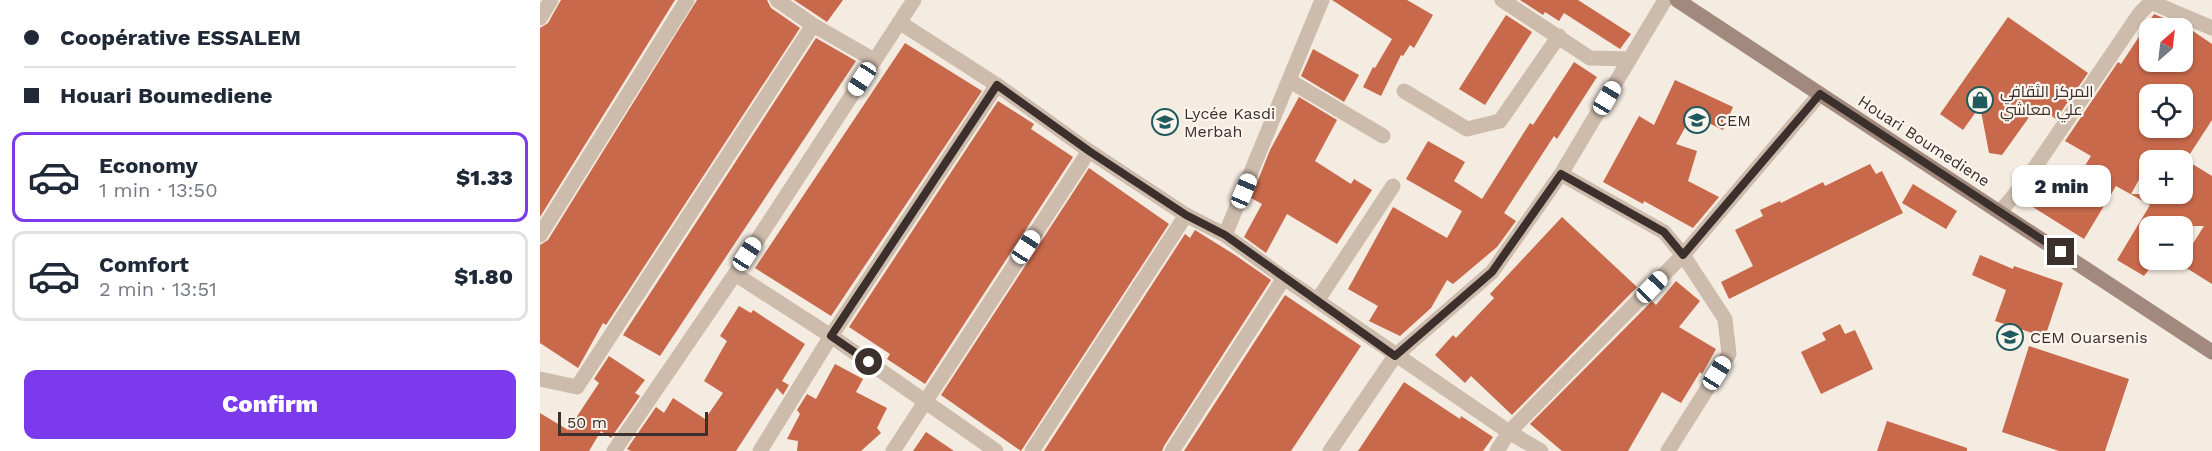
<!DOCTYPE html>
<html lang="en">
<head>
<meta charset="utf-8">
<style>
  :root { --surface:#fff; --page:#f2f2f3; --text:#1f2937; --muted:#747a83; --line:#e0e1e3; --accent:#7c3aed }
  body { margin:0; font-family:"Work Sans",Cairo,sans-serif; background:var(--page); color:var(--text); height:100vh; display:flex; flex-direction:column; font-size:22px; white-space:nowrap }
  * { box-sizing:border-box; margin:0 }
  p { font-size:20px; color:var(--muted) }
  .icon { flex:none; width:33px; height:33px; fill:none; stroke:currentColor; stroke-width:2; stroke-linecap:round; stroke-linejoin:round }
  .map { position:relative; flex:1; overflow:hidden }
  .details { display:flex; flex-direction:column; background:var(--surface); width:540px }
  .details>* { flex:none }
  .hud { display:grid; align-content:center; height:132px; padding:0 24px; background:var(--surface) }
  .needle { width:39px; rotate:28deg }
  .tools { position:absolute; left:1599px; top:18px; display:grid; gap:12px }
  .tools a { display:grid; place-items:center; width:54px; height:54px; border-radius:12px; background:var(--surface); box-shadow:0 2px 4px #0004; font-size:30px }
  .scale { position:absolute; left:18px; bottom:15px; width:150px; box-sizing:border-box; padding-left:6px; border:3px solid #3b302b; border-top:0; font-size:16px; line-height:21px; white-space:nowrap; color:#3b302b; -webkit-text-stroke:4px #fbf5ee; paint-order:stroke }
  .end { position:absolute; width:27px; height:27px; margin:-14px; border:8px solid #3b302b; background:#fff; box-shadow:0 0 0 3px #fff }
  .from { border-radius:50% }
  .bubble { position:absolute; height:42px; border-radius:12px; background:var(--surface); box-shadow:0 2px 4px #0004; font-size:20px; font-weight:800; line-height:42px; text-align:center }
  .car { position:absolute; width:18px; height:36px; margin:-18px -9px; border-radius:8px; box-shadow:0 0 4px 2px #0007; background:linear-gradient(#fff 24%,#345 0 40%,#fff 0 76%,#345 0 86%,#fff 0) }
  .hud b { display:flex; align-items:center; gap:21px; height:57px; font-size:22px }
  .hud b+b { border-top:2px solid var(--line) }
  .hud i { width:15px; height:15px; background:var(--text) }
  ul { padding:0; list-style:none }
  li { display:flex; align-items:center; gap:18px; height:90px; margin:0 12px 9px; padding:0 12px; border:3px solid var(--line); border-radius:12px }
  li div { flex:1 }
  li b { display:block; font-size:22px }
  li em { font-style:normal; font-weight:800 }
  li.selected { border-color:var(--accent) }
  li>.icon { width:54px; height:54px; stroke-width:1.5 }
  .action { display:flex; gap:12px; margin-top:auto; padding:12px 24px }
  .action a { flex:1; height:69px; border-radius:12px; background:var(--accent); color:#fff; font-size:24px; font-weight:800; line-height:69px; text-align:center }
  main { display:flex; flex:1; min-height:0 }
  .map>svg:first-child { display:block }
  .building { fill:#c8694b; fill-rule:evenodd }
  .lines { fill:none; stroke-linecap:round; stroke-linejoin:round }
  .street { stroke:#cdbbac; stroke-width:15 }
  .secondary { stroke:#a18a7d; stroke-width:15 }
  .route { stroke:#3b302b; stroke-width:8 }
  .labels { text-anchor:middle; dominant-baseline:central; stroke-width:4.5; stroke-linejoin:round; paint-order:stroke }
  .poi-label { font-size:16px; fill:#3b302b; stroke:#fbf5ee; text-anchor:start }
  .street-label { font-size:16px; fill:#3b302b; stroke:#fbf5ee }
</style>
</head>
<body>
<main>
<section class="details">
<div class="hud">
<b><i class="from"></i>Coopérative ESSALEM</b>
<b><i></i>Houari Boumediene</b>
</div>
<ul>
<li class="selected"><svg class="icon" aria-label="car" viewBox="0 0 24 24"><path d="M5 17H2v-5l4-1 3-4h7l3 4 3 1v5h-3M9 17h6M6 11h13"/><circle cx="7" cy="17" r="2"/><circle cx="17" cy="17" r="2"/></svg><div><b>Economy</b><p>1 min · 13:50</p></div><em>$1.33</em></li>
<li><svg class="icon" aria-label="car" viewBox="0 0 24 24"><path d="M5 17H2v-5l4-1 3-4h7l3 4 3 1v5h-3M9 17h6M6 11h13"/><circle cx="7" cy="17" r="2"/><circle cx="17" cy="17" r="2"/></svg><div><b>Comfort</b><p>2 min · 13:51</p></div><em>$1.80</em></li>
</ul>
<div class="action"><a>Confirm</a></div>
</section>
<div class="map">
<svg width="1672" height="451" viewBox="0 0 1672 451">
  <rect width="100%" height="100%" fill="#f4ebe1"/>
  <path class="building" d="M21 0H135L0 217V28L8 23Z
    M157 0H227L231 8 260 28 66 325 63 323 38 368 0 343V245L8 240Z
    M254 0H303L287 22Z
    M792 0H867L893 15 874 48 870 45 863 56 861 55 841 96 823 87 833 67 835 68 852 39Z
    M980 0H1038L1091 34 1080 49 1024 13 1019 21 1005 12 1003 15Z
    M1614 14 1650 29 1672 44V120L1646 160 1672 176V284L1640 264 1664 226H1610V268L1604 276 1577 260 1610 205 1576 186 1544 239 1485 202 1504 171 1531 188 1551 156 1525 141 1578 62 1581 64ZM1610 28H1642V62H1610ZM1610 94H1642V128H1610ZM1610 160H1642V194H1591Z
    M966 15 992 32 945 105 919 89Z
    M1468 17 1548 73 1516 119 1497 106 1462 155 1449 153 1440 106 1423 130 1400 114Z
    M276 38 316 61 120 356 83 335Z
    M365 43 442 91 291 316 215 268Z
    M773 49 819 75 804 102 761 76Z
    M1034 62 1057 77 1017 139 1014 136 964 213 976 221 957 247 913 284 907 280 891 308 860 336 829 321 838 306 808 289 853 207 907 238 922 211 866 179 888 141 925 162 914 181 942 199 990 123 993 125Z
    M1135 80 1193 107 1183 130 1152 115 1136 144 1157 151 1148 181 1179 197 1153 228 1104 201 1103 204 1063 182 1099 116 1114 125Z
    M759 97 797 120 775 161 811 184 814 179 832 190 797 244 747 214 726 253 704 237 722 204 711 198 730 150Z
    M458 101 494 124 491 129 533 157 385 384 347 359 350 354 309 327Z
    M1330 164 1336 174 1342 171 1363 213 1189 299 1181 282 1213 266 1195 230 1223 216 1220 210 1240 201 1241 203 1283 182 1285 186Z
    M549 168 629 224 481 451 401 395Z
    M1373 184 1417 211 1406 229 1362 203Z
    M1022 217 1097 287 972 415 931 376 925 383 895 355 913 335 916 338 954 298 950 294Z
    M655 230 695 255 731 280 624 446 622 451H504L645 234 650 238Z
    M1440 255 1473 269 1474 266 1523 283 1505 337 1455 321 1466 290 1432 275Z
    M1136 281 1160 301 1139 327 1176 349 1162 374 1160 372 1141 403 1122 392 1088 451H1022L990 424 1112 301 1116 305Z
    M745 295 821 346 751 451H644Z
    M199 306 211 313 213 310 265 344 242 381 249 385 243 395 237 388 196 451H91L87 449 116 407 124 413 133 398 165 419 183 393 164 381 187 341 180 336Z
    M1300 324 1305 334 1315 330 1333 369 1281 394 1261 352 1286 340 1282 333Z
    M1489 346 1589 379 1565 451H1519L1462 432Z
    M69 356 105 380 95 393 100 396 71 438 61 431 49 451H0V413L28 430 59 383 54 379Z
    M295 364 323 379 316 392 347 408 337 428 341 433 321 451H257L258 441 247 439 260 414 257 410 267 394 276 399Z
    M864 382 920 419 921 416 953 437 943 451H818Z
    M1347 421 1427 448V451H1337Z
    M386 432 414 451H373Z"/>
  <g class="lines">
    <path class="street" d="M237 0 273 25 334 60
      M962 0 1050 58 1090 59
      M0 18 11 0
      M359 22 457 85 549 151 646 215 685 235 744 278 969 432 1143 255 1124 232 1021 174
      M750 81 843 136
      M864 91 927 129 960 121 1019 36
      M1460 212 1485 182 1600 13 1611 2 1672 28
      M0 235 147 0
      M685 235 782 0
      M195 274 291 336 456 451
      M777 301 853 186
      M0 379 37 387 273 25
      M74 451 195 274 374 0
      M220 451 291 336 457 85
      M353 451 549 151
      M492 451 646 215
      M632 451 744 278
      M790 451 855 356 952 272 1021 174 1125 0
      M957 451 969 432 1001 451
      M1128 451 1189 354 1185 319 1143 255 1280 94"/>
    <path class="secondary" d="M1137 0 1672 352"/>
  </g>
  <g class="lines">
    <path class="route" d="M329 362 291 336 457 85 549 151 646 215 685 235 855 356 952 272 1021 174 1124 232 1143 255 1280 94 1521 252"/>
  </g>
  <defs>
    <symbol id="shop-ring" viewBox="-11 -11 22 22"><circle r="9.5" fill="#fbf5ee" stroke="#1f5a5e" stroke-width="1.5"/><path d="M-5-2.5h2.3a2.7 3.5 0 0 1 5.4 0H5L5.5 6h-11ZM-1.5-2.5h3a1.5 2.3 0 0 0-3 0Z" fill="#1f5a5e"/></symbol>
    <symbol id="school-ring" viewBox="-11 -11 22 22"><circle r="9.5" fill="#fbf5ee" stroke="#1f5a5e" stroke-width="1.5"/><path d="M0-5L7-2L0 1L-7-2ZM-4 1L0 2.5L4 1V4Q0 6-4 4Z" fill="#1f5a5e"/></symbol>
  </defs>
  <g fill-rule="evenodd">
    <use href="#shop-ring" x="1425" y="85" width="30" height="30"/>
    <use href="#school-ring" x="1142" y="105" width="30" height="30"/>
    <use href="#school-ring" x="610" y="107" width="30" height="30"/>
    <use href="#school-ring" x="1455" y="322" width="30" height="30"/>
  </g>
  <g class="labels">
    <g class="poi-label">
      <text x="1460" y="91">المركز الثقافي<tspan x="1460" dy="18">علي معاشي</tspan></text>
      <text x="644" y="113">Lycée Kasdi<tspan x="644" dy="18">Merbah</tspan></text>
      <text x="1176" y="120">CEM</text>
      <text x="1490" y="337">CEM Ouarsenis</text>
    </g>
    <g class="street-label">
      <text transform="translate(1384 141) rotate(33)">Houari Boumediene</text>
    </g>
  </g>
</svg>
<div class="tools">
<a><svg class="needle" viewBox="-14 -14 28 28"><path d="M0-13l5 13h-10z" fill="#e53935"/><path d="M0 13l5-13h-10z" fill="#747a83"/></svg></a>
<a><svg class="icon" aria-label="locate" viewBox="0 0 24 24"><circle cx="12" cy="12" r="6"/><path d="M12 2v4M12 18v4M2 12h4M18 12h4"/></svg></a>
<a>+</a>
<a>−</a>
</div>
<div class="scale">50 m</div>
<i class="end from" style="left:329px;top:362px"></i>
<i class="end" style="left:1521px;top:252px"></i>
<div class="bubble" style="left:1472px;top:165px;width:99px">2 min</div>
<i class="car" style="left:322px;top:79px;rotate:213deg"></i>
<i class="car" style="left:1067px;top:98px;rotate:31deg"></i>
<i class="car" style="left:704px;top:191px;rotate:23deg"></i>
<i class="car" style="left:486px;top:247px;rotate:33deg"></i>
<i class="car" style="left:207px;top:254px;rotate:33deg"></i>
<i class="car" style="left:1112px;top:287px;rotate:44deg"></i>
<i class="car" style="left:1177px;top:373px;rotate:32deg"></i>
</div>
</main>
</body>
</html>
